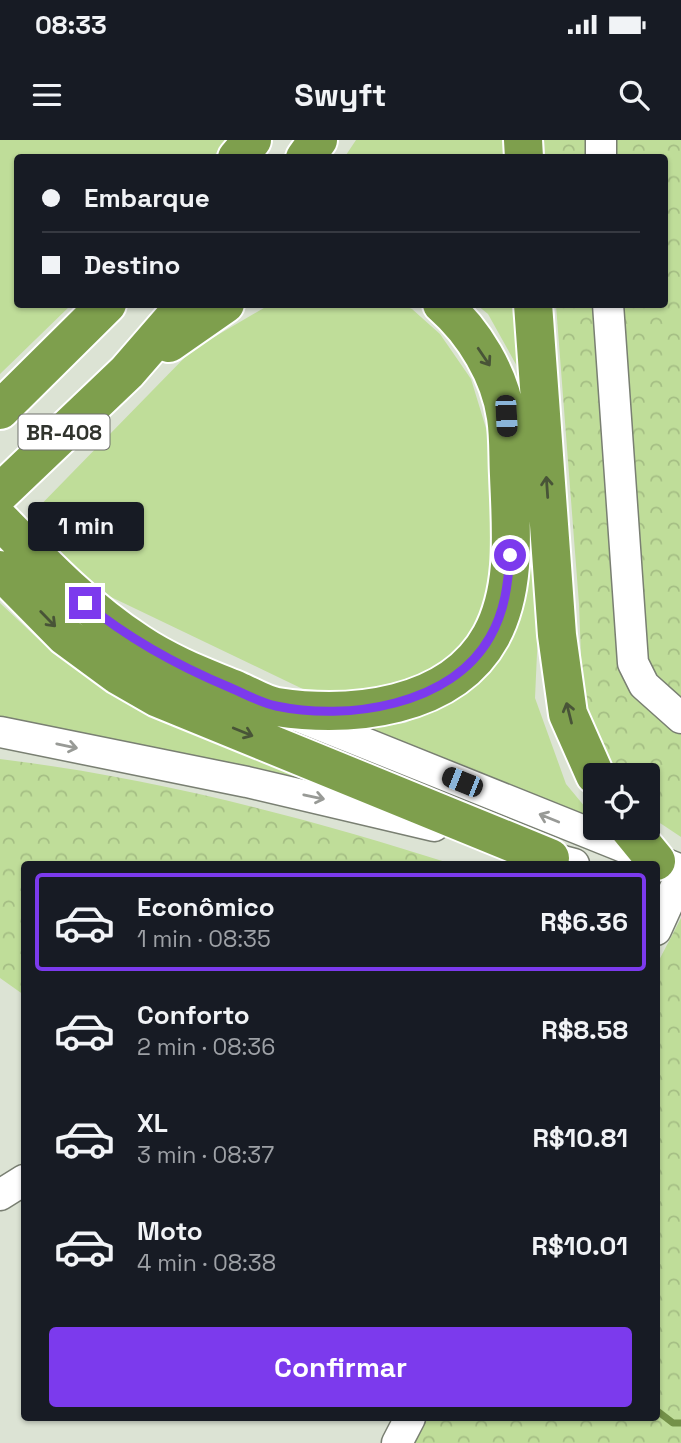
<!DOCTYPE html>
<html lang="pt">
<head>
<meta charset="utf-8">
<style>
  :root { --surface:#171b24; --page:#20242c; --text:#f1f3f6; --muted:#9ea1a6; --line:#363941; --accent:#7c3aed }
  body { margin:0; font-family:"Space Grotesk",sans-serif; background:var(--page); color:var(--text); height:100vh; display:flex; flex-direction:column; font-size:26px; white-space:nowrap }
  * { box-sizing:border-box; margin:0 }
  p { font-size:23px; color:var(--muted) }
  .icon { flex:none; width:38px; height:38px; fill:none; stroke:currentColor; stroke-width:2; stroke-linecap:round; stroke-linejoin:round }
  .map { position:relative; flex:1; overflow:hidden }
  .side { position:absolute; left:21px; top:721px; width:639px; height:560px; display:flex; flex-direction:column; background:var(--surface); border-radius:7px; box-shadow:0 2px 5px #0004 }
  .side>* { flex:none }
  .banner { position:absolute; left:14px; top:14px; width:654px; height:154px; border-radius:7px; box-shadow:0 2px 5px #0004; display:grid; align-content:center; height:154px; padding:0 28px; background:var(--surface) }
  .buttons { position:absolute; left:583px; top:623px; display:grid; gap:14px }
  .buttons a { display:grid; place-items:center; width:77px; height:77px; border-radius:7px; background:var(--surface); box-shadow:0 2px 5px #0004; font-size:35px }
  .end { position:absolute; width:32px; height:32px; margin:-16px; border:9px solid #7c3aed; background:#fff; box-shadow:0 0 0 4px #fff }
  .from { border-radius:50% }
  .bubble { position:absolute; height:49px; border-radius:7px; background:var(--surface); box-shadow:0 2px 5px #0004; font-size:23px; font-weight:600; line-height:49px; text-align:center }
  .car { position:absolute; width:21px; height:42px; margin:-21px -10px; border-radius:9px; box-shadow:0 0 5px 2px #0007; background:linear-gradient(#222 24%,#8ab4d8 0 40%,#222 0 76%,#8ab4d8 0 86%,#222 0) }
  .banner b { display:flex; align-items:center; gap:24px; height:66px; font-size:26px }
  .banner b+b { border-top:2px solid var(--line) }
  .banner i { width:18px; height:18px; background:var(--text) }
  ul { padding:12px 0 0; list-style:none }
  li { display:flex; align-items:center; gap:21px; height:98px; margin:0 14px 10px; padding:0 14px; border:4px solid transparent; border-radius:7px }
  li div { flex:1 }
  li b { display:block; font-size:26px }
  li em { font-style:normal; font-weight:600 }
  li.current { border-color:var(--accent) }
  li>.icon { width:63px; height:63px; stroke-width:1.5 }
  .primary-button { display:flex; gap:14px; margin-top:auto; padding:14px 28px }
  .primary-button a { flex:1; height:80px; border-radius:7px; background:var(--accent); color:#fff; font-size:28px; font-weight:600; line-height:80px; text-align:center }
  .status { display:flex; justify-content:space-between; align-items:center; height:49px; padding:0 35px; background:var(--surface); direction:ltr }
  .status svg { height:19px; fill:currentColor }
  header { display:flex; justify-content:space-between; align-items:center; height:91px; padding:0 28px; background:var(--surface); font-size:32px; font-weight:600 }
  .map>svg:first-child { display:block }
  .grass { fill:#bfdd99 }
  .forest { fill:url(#forest-crowns) }
  .lines { fill:none; stroke-linecap:round; stroke-linejoin:round }
  .stream { stroke:#749149; stroke-width:7 }
  .minor-casing { stroke:#797f72; stroke-width:33 }
  .highway-casing { stroke:#fff; stroke-width:42 }
  .minor { stroke:#fff; stroke-width:30 }
  .highway { stroke:#7e9f4d; stroke-width:38 }
  .oneway { stroke:#485437 }
  .oneway2 { stroke:#989a96 }
  .route { stroke:#7c3aed; stroke-width:9 }
  .labels { text-anchor:middle; dominant-baseline:central; stroke-width:7; stroke-linejoin:round; paint-order:stroke }
  .shield { fill:#fff; stroke:#6f716d; stroke-width:2 }
  .shield-label { font-size:21px; font-weight:bold; fill:#31342e }
</style>
</head>
<body>
<div class="status"><b>08:33</b><svg viewBox="0 0 49 12"><path d="M0 12V9h3v3zM5 12V6h3v6zM10 12V3h3v9zM15 12V0h3v12zM26 1h20v11H26zM47 4h2v5h-2z"/></svg></div>
<header><svg class="icon" aria-label="menu" viewBox="0 0 24 24"><path d="M4 6h16M4 12h16M4 18h16"/></svg>Swyft<svg class="icon" aria-label="search" viewBox="0 0 24 24"><circle cx="10" cy="10" r="6"/><path d="M15 15l6 6"/></svg></header>
<div class="map">
<svg width="681" height="1303" viewBox="0 0 681 1303">
  <defs>
    <pattern id="forest-crowns" width="20" height="18" patternUnits="userSpaceOnUse" patternTransform="scale(1.75)"><rect width="20" height="18" fill="#bfdd99"/><path d="M2 6a3 3 0 1 1 6 0M12 15a3 3 0 1 1 6 0" fill="none" stroke="#a5be84"/></pattern>
  </defs>
  <rect width="100%" height="100%" fill="#dce3d4"/>
  <path class="grass" d="M0 0H227L213 17 18 18V164L71 165 0 234Z
    M356 0H504L505 17 344 18Z
    M400 164 412 169 440 194 471 239 489 298 491 430 486 477 445 534 387 554 307 551 111 457 55 414 25 381 192 210 269 165Z
    M477 165H517L523 237 488 174Z
    M530 412 538 491 535 558 566 644 595 679V684L362 587 405 583 450 563 484 529 522 467Z
    M0 463 53 513 167 579 356 656 176 612 0 577Z"/>
  <path class="forest" d="M544 0H681V697L648 675V635H619L583 570 579 464 556 165 665 164V18L545 17Z
    M0 619C151 637 308 678 452 724H24V855L0 838Z
    M681 778V1303H409L422 1278H656V826Z"/>
  <g class="lines">
    <path class="stream" d="M656 1270 673 1283H681"/>
    <defs>
      <path id="minor" d="M601 0V18
        M608 164 633 523 644 545 681 578
        M295 575 681 730
        M0 592 247 642 434 686
        M529 712 574 724
        M656 790 681 735
        M0 1055 24 1040
        M397 1303 410 1278"/>
      <path id="highway" d="M523 0 524 18
        M237 18 252 0
        M305 18 318 0
        M533 164 557 495 568 574 595 635
        M169 203 225 164
        M0 270 107 164
        M0 353 127 232 186 164
        M0 380C43 424 86 469 138 503 169 524 204 537 238 551 250 556 264 565 277 567 350 578 451 569 491 496 517 448 511 389 509 335 508 316 509 296 506 277 500 235 474 192 442 164
        M0 430 65 496 118 535 158 558 550 718
        M629 688 656 721"/>
    </defs>
    <use href="#minor" class="minor-casing"/>
    <use href="#highway" class="highway-casing"/>
    <use href="#minor" class="minor"/>
    <use href="#highway" class="highway"/>
  </g>
  <defs><path id="oneway-shaft" d="M-6 0H5M1.5-3L5.5 0L1.5 3" fill="none" stroke-width="1.6" stroke-linecap="round" stroke-linejoin="round" transform="scale(1.75)"/></defs>
  <g class="oneway">
    <use href="#oneway-shaft" transform="translate(484 217) rotate(56)"/>
    <use href="#oneway-shaft" transform="translate(547 347) rotate(-94)"/>
    <use href="#oneway-shaft" transform="translate(48 479) rotate(46)"/>
    <use href="#oneway-shaft" transform="translate(569 573) rotate(-104)"/>
    <use href="#oneway-shaft" transform="translate(243 592) rotate(22)"/>
  </g>
  <g class="oneway2">
    <use href="#oneway-shaft" transform="translate(67 606) rotate(12)"/>
    <use href="#oneway-shaft" transform="translate(314 657) rotate(12)"/>
    <use href="#oneway-shaft" transform="translate(549 678) rotate(-158)"/>
  </g>
  <g class="lines">
    <path class="route" d="M85 463C130 500 178 526 231 548 245 554 261 563 276 566 347 581 451 566 490 497 505 471 508 444 510 415"/>
  </g>
  <g class="labels">
    <rect class="shield" x="18.5" y="274.5" width="91" height="35" rx="5"/>
    <g class="shield-label">
      <text x="64" y="292">BR-408</text>
    </g>
  </g>
</svg>
<div class="buttons">
<a><svg class="icon" aria-label="locate" viewBox="0 0 24 24"><circle cx="12" cy="12" r="6"/><path d="M12 2v4M12 18v4M2 12h4M18 12h4"/></svg></a>
</div>
<i class="end from" style="left:510px;top:415px"></i>
<i class="end" style="left:85px;top:463px"></i>
<div class="bubble" style="left:28px;top:362px;width:116px">1 min</div>
<i class="car" style="left:506px;top:276px;rotate:177deg"></i>
<i class="car" style="left:462px;top:642px;rotate:292deg"></i>
<div class="banner">
<b><i class="from"></i>Embarque</b>
<b><i></i>Destino</b>
</div>
<section class="side">
<ul>
<li class="current"><svg class="icon" aria-label="car" viewBox="0 0 24 24"><path d="M5 17H2v-5l4-1 3-4h7l3 4 3 1v5h-3M9 17h6M6 11h13"/><circle cx="7" cy="17" r="2"/><circle cx="17" cy="17" r="2"/></svg><div><b>Econômico</b><p>1 min · 08:35</p></div><em>R$6.36</em></li>
<li><svg class="icon" aria-label="car" viewBox="0 0 24 24"><path d="M5 17H2v-5l4-1 3-4h7l3 4 3 1v5h-3M9 17h6M6 11h13"/><circle cx="7" cy="17" r="2"/><circle cx="17" cy="17" r="2"/></svg><div><b>Conforto</b><p>2 min · 08:36</p></div><em>R$8.58</em></li>
<li><svg class="icon" aria-label="car" viewBox="0 0 24 24"><path d="M5 17H2v-5l4-1 3-4h7l3 4 3 1v5h-3M9 17h6M6 11h13"/><circle cx="7" cy="17" r="2"/><circle cx="17" cy="17" r="2"/></svg><div><b>XL</b><p>3 min · 08:37</p></div><em>R$10.81</em></li>
<li><svg class="icon" aria-label="car" viewBox="0 0 24 24"><path d="M5 17H2v-5l4-1 3-4h7l3 4 3 1v5h-3M9 17h6M6 11h13"/><circle cx="7" cy="17" r="2"/><circle cx="17" cy="17" r="2"/></svg><div><b>Moto</b><p>4 min · 08:38</p></div><em>R$10.01</em></li>
</ul>
<div class="primary-button"><a>Confirmar</a></div>
</section>
</div>
</body>
</html>
